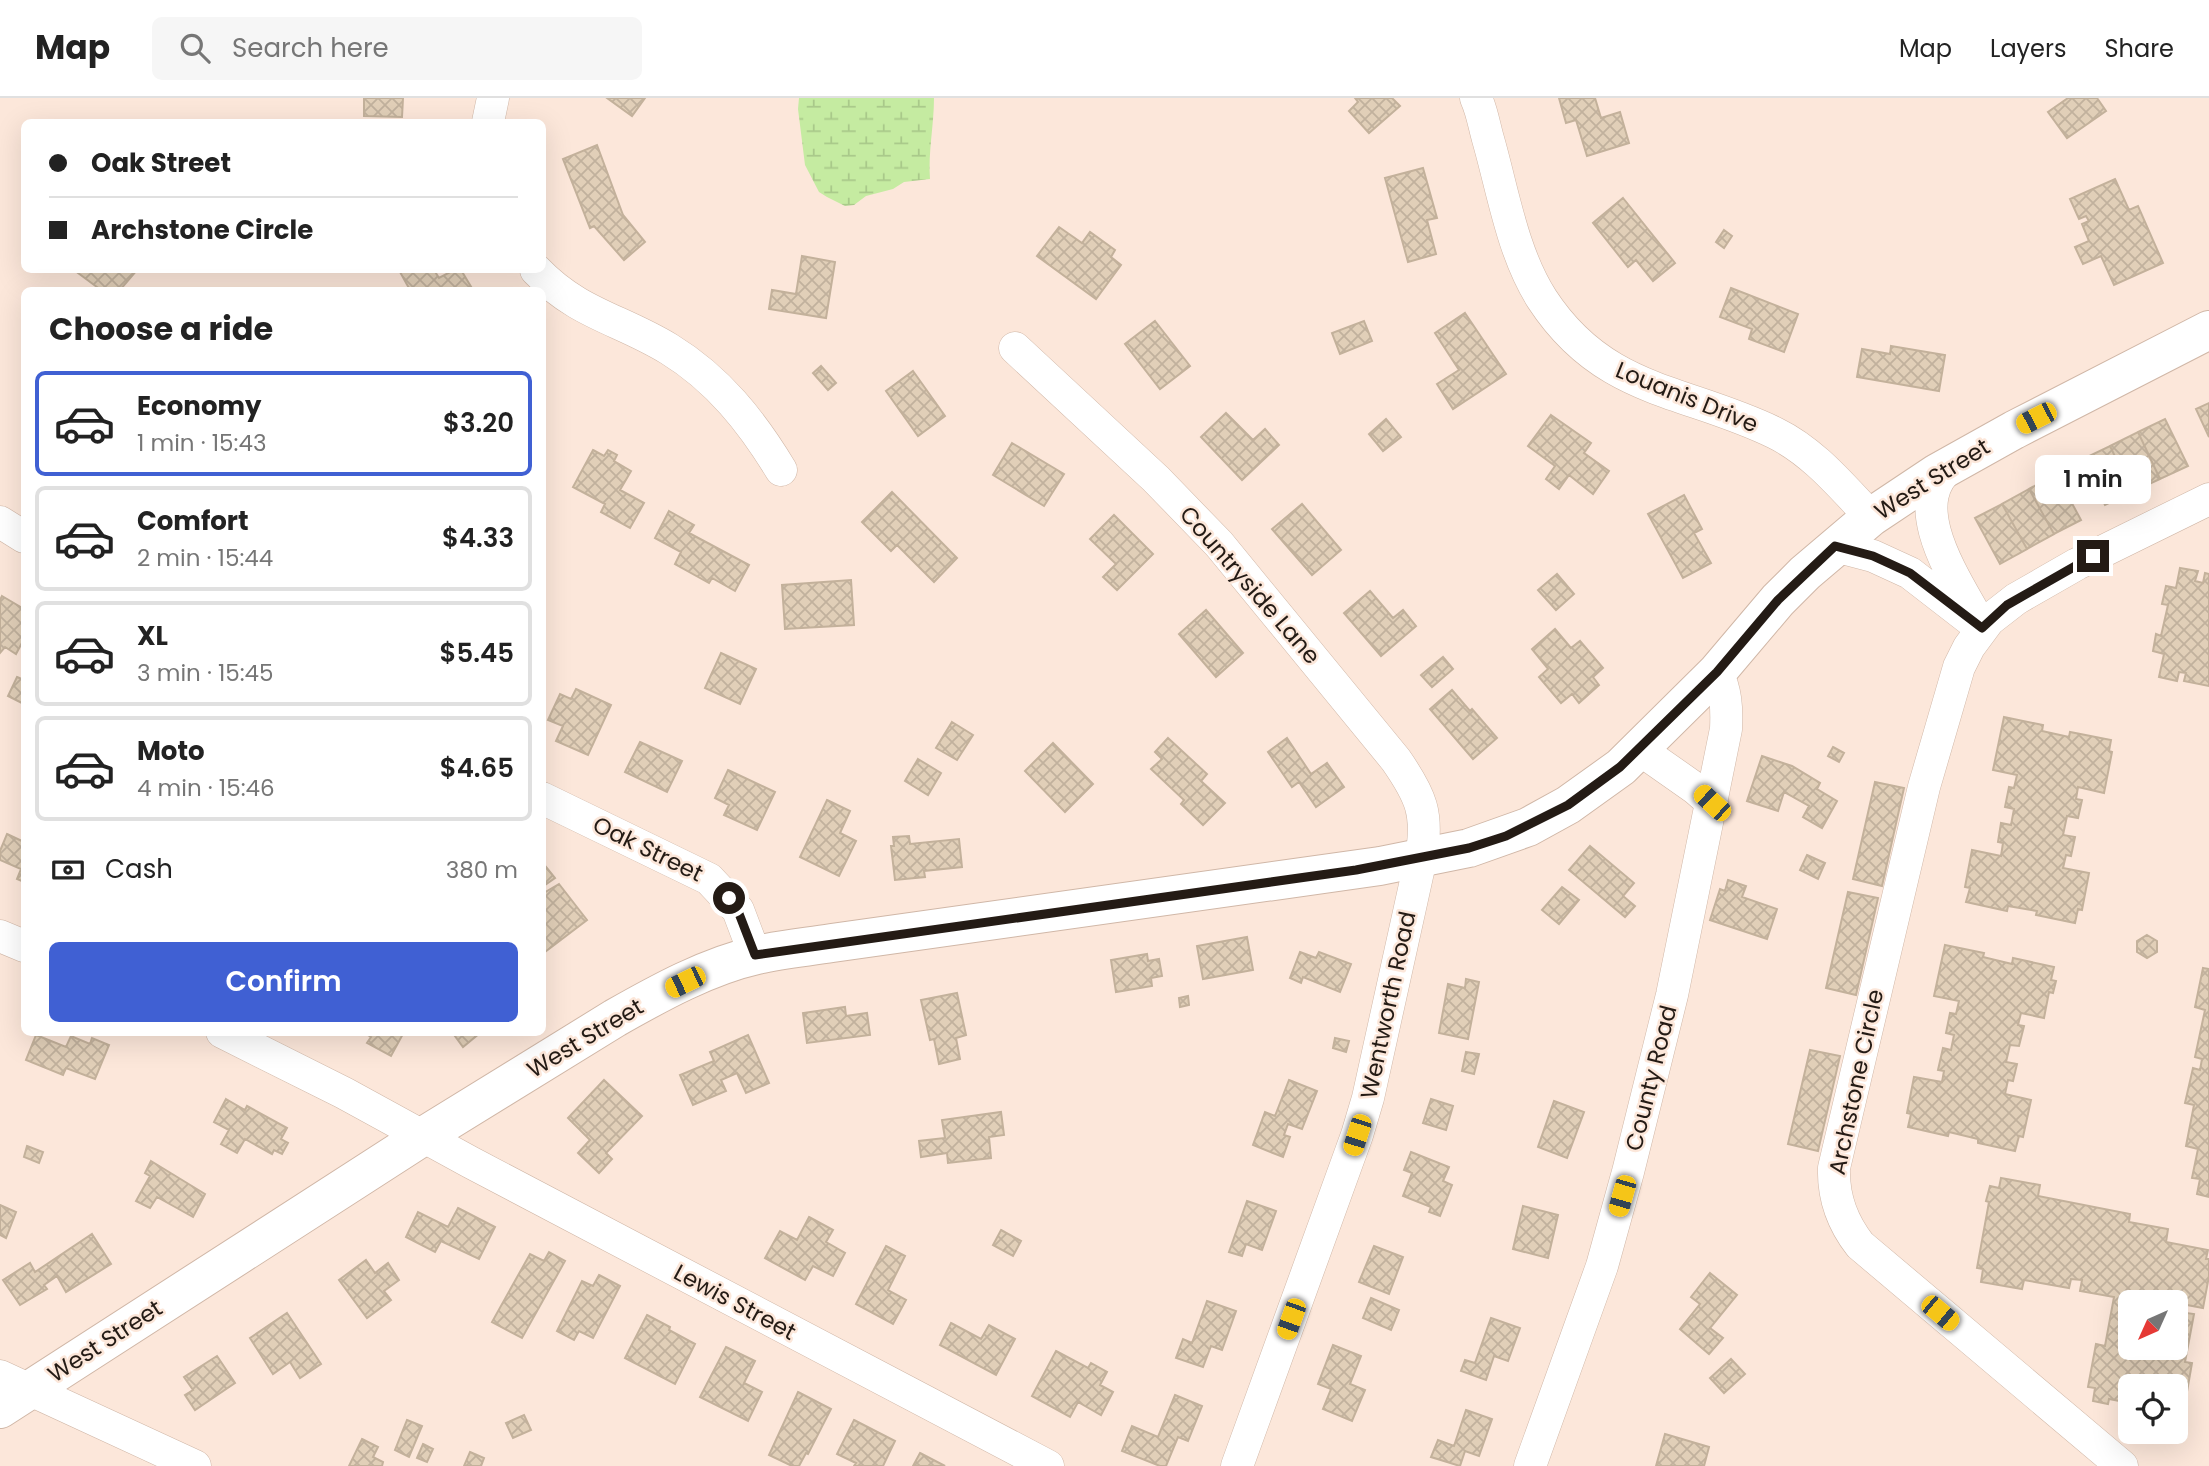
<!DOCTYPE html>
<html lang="en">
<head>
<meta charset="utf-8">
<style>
  :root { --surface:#fff; --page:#f6f6f6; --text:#222; --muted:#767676; --line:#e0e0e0; --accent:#4060d3 }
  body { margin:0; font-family:Poppins,sans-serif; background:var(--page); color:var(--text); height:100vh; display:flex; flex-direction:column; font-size:26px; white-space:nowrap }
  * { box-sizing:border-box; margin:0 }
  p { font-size:23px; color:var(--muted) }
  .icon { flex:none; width:38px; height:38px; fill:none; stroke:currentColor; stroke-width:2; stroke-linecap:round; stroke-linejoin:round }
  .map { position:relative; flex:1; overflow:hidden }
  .side { position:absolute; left:21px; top:189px; width:525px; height:749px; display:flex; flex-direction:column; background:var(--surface); border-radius:10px; box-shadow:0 7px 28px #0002 }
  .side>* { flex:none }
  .banner { position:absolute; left:21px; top:21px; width:525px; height:154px; border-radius:10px; box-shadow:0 7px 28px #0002; display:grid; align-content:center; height:154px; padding:0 28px; background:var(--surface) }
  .needle { width:46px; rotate:225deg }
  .fabs { position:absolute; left:2118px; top:1192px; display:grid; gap:14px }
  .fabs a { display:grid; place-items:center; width:70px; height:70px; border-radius:10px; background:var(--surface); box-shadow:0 7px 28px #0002; font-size:35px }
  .end { position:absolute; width:32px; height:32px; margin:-16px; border:9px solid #241b15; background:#fff; box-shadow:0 0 0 4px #fff }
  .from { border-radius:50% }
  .bubble { position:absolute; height:49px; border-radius:10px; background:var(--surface); box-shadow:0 7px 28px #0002; font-size:23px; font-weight:600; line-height:49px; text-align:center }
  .car { position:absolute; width:21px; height:42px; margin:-21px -10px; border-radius:9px; box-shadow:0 0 5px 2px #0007; background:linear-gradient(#f5c518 24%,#345 0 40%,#f5c518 0 76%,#345 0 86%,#f5c518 0) }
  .banner b { display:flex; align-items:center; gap:24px; height:66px; font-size:26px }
  .banner b+b { border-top:2px solid var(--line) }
  .banner i { width:18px; height:18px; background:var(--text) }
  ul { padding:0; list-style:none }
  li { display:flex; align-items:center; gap:21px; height:105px; margin:0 14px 10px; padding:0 14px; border:4px solid var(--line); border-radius:10px }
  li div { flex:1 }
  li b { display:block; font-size:26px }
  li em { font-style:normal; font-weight:600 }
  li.on { border-color:var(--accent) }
  li>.icon { width:63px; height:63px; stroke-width:1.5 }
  h2 { padding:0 28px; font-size:32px; line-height:84px }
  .pay { display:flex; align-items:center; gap:18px; height:77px; padding:0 28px; font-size:26px }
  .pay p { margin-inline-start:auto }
  .button { display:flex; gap:14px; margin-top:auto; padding:14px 28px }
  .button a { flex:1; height:80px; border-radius:10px; background:var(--accent); color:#fff; font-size:28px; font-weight:600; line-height:80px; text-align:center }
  header { display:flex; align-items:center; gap:42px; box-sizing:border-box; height:98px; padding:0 35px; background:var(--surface); border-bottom:2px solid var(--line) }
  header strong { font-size:33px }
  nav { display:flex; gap:38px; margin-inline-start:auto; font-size:24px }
  .search { width:490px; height:63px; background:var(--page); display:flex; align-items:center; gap:18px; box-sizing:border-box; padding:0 24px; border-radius:10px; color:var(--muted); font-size:26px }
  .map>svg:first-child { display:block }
  .wetland { fill:url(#wetland-marsh) }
  .building { fill:url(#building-cross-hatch); stroke:#c3b19b; stroke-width:2; fill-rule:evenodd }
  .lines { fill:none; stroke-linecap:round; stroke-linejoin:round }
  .street-casing { stroke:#d0b7a7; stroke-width:33 }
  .secondary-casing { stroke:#d0b7a7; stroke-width:40 }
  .street { stroke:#fff; stroke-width:32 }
  .secondary { stroke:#fff; stroke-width:38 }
  .route { stroke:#241b15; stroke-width:9 }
  .labels { text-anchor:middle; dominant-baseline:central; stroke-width:5; stroke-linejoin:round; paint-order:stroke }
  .street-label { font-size:23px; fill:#241b15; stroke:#fce7da }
</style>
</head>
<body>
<header>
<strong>Map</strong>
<div class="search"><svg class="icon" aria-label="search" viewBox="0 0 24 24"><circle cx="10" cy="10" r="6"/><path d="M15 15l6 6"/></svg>Search here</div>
<nav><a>Map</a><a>Layers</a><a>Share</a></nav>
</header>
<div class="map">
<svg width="2209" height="1368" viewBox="0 0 2209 1368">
  <defs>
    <pattern id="wetland-marsh" width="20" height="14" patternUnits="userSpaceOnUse" patternTransform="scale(1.75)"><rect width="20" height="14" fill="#c5eba1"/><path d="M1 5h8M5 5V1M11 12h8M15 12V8" fill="none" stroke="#a9c98a"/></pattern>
    <pattern id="building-cross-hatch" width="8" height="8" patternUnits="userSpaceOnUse" patternTransform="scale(1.75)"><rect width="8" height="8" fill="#e1cfb8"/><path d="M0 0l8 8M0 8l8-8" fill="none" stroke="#c1b19d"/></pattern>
  </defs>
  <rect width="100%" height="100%" fill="#fce7da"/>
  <path class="wetland" d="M799 0H934C934 27 928 54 930 81L904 84 893 91 866 98 854 107 845 108 827 99 819 94 805 67 798 11Z"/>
  <path class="building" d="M364 0H403L402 19 364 18Z
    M607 0H645L632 18Z
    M1355 0H1392L1400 8 1369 35 1349 13 1358 4Z
    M1559 0H1595L1601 20 1620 14 1629 45 1587 58 1576 22 1566 25Z
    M2068 0H2097L2106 13 2067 40 2048 14Z
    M597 47 623 117 645 144 624 162 594 128 590 130 563 61Z
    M1423 70 1437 120 1427 122 1436 156 1408 164 1385 80Z
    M2115 81 2129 112 2138 108 2163 165 2114 187 2101 158 2083 166 2075 149 2089 143 2082 126 2089 123 2086 118 2079 121 2070 101Z
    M1623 100 1675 165 1653 183 1636 162 1628 169 1593 125Z
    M1059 129 1082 145 1090 134 1115 152 1111 159 1121 167 1096 201 1037 158Z
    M1724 132 1732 138 1724 150 1716 144Z
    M802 158 835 164 826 220 769 211 772 192 796 196Z
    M74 172H137L120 192H101Z
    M404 172H434L439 180 454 172H461L473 192H410L400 174Z
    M1731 190 1798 216 1784 254 1749 241 1752 231 1720 219Z
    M1465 215 1506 276 1453 311 1437 286 1459 272 1435 235Z
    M1155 223 1190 268 1160 291 1125 246Z
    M1364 223 1372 243 1340 256 1332 235Z
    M1891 248 1945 257 1939 293 1857 279 1862 251 1890 256Z
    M821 268 836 285 828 292 813 275Z
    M913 273 945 318 918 338 886 293Z
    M2209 305V339L2196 311Z
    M1226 315 1253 342 1265 331 1279 347 1242 382 1201 339Z
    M1551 317 1591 345 1584 355 1609 373 1593 396 1569 377 1559 391 1546 381 1555 368 1528 348Z
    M1386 321 1401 339 1383 353 1369 336Z
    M2165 321 2188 368 2160 381 2138 334Z
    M2138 334 2160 381 2132 394 2110 348Z
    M1012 345 1064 376 1044 408 993 377Z
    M2110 348 2132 394 2105 407 2083 361Z
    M593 352 604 358 608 352 617 357 614 363 631 373 620 392 644 405 630 430 601 414 605 406 573 389Z
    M2056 376 2081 422 2054 436 2029 391Z
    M2029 391 2054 436 2027 451 2002 406Z
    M892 394 957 460 934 484 897 447 891 453 862 424Z
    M1684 397 1702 431 1694 435 1711 465 1683 480 1648 416Z
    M1302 406 1341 452 1312 477 1272 431Z
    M2002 406 2027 451 2000 466 1975 420Z
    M669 413 694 427 689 435 749 467 735 493 712 480 709 485 675 466 681 454 655 440Z
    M1114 417 1153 456 1117 492 1103 479 1116 466 1090 441Z
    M2180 470 2198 473 2195 483 2203 485 2205 475 2209 476V588L2184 583 2186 575 2179 574 2177 583 2159 579 2164 556 2153 553 2156 536 2161 538 2168 507 2162 506 2166 488 2176 490Z
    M1557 476 1574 496 1556 512 1538 492Z
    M851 482 854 527 785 531 782 487Z
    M1370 493 1393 520 1403 512 1416 528 1381 558 1344 515Z
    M2 498 24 511V541L16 556 5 549 0 555V502Z
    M1206 512 1243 555 1216 579 1179 536Z
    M1555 531 1571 550 1580 543 1603 570 1593 579 1599 587 1579 605 1572 596 1561 605 1539 579 1548 571 1532 551Z
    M721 555 756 571 740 606 705 590Z
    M1443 559 1453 571 1432 589 1421 577Z
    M17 579 24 582V600L22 605 8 598Z
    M576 591 611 607 588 657 556 643 563 628 548 622 560 596 571 601Z
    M1452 592 1470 613 1472 611 1497 640 1473 661 1430 611Z
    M2004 619 2043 627 2042 633 2069 639 2070 634 2111 642 2109 653 2112 654 2104 695 2078 689 2076 701 2082 702 2078 720 2067 718 2063 737 2075 739 2071 758 2066 757 2063 770 2089 775 2082 812 2078 811 2075 825 2036 817 2037 813 2008 808 2007 813 1966 804 1970 790 1965 789 1972 752 2001 758 2003 745 1998 744 2001 725 2011 727 2014 711 2005 709 2009 689 2014 690 2017 677 1993 672Z
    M952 624 973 637 957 662 936 650Z
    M1168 640 1207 676 1201 683 1225 705 1203 727 1181 706 1184 702 1151 671 1162 661 1155 654Z
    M1287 640 1311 676 1327 665 1344 689 1316 709 1299 684 1292 689 1268 654Z
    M640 644 682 663 667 694 625 674Z
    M1053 645 1093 686 1065 714 1025 673Z
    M1833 649 1844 655 1839 664 1828 658Z
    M1762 658 1792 668 1820 685 1817 691 1837 703 1822 730 1803 719 1809 708 1784 694 1778 713 1747 703Z
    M918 661 941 675 928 697 905 683Z
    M728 672 775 694 757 732 724 717 729 707 715 700Z
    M1875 684 1904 690 1882 788 1853 781Z
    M827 702 850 713 840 735 856 743 839 778 800 759Z
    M7 736 24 744V784L17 781 21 771 0 762V753Z
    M909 738 910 746 959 741 962 769 924 773 925 779 895 782 891 748H894L893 739Z
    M1590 748 1634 785 1623 798 1635 808 1625 819 1569 772Z
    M1807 757 1825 765 1818 781 1800 772Z
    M542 764 555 780 542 789Z
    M1728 782 1746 788 1742 799 1777 811 1767 841 1710 822 1720 791 1725 793Z
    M559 786 587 822 545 854 542 851V796Z
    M1562 789 1579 802 1559 826 1542 812Z
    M1848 794 1878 800 1856 897 1826 890Z
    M2147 837 2157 843V854L2147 860 2137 854V843Z
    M1247 839 1253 872 1203 881 1197 848Z
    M1945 847 1984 855 1983 859 2012 866 2013 860 2054 869 2051 882 2056 883 2053 895 2049 894 2044 920 2021 915 2018 927 2024 928 2019 948 2010 947 2006 964 2017 966 2013 983 2008 982 2005 996 2031 1002 2023 1039 2019 1038 2015 1053 1978 1045V1041L1949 1034 1948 1038 1908 1029 1911 1016 1907 1015 1914 979 1942 984 1944 973 1938 972 1943 950 1951 952 1954 937 1946 935 1950 915 1956 916 1959 903 1934 898Z
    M1300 854 1316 860 1319 854 1351 866 1340 894 1303 879 1301 885 1290 880Z
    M1147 856 1148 863 1159 861 1162 878 1151 880 1152 888 1116 894 1111 862Z
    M2203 870 2209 871V1099L2197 1096 2200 1081 2192 1080 2198 1051 2186 1048 2194 1007 2185 1005 2193 970 2200 972 2202 961 2195 959 2205 912 2195 909Z
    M1466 881 1479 884 1468 941 1439 935 1448 886 1465 890Z
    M957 895 966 937 956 940 960 961 939 966 934 941 930 942 921 902Z
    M1188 898 1189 907 1180 909 1179 900Z
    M845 909 846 918 867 915 870 937 807 945 803 915Z
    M363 934H404L391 958 367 945 371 939Z
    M452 934H480V935L463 949Z
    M36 937 66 949 71 938 90 946 92 940 109 947 95 981 66 970 63 977 26 962Z
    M748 937 769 985 746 995 737 975 721 982 726 993 693 1007 680 977 714 963 710 954Z
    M1335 940 1349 943 1346 954 1333 950Z
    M1810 952 1840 958 1818 1053 1788 1046Z
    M1466 954 1479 956 1474 976 1462 973Z
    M604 982 642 1018 606 1055 612 1061 599 1075 578 1055 590 1042 568 1020Z
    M1289 982 1317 993 1302 1031 1288 1026 1284 1037 1290 1039 1283 1059 1253 1047 1265 1014 1275 1018Z
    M226 1001 245 1012 247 1008 287 1030 281 1041 288 1045 282 1056 274 1052 272 1056 245 1041 237 1055 221 1046 229 1032 214 1024Z
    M1431 1001 1453 1008 1446 1032 1423 1025Z
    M1554 1003 1584 1014 1567 1060 1538 1049Z
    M1001 1014 1004 1037 989 1039 991 1060 948 1065 947 1055 921 1059 919 1043 945 1040 942 1022Z
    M27 1048 43 1054 39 1065 24 1059Z
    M1411 1054 1449 1069 1443 1083 1452 1087 1440 1118 1429 1114 1431 1109 1403 1098 1412 1075 1404 1072Z
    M151 1063 205 1096 193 1119 157 1099 150 1110 136 1103 150 1078 145 1075Z
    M2001 1080 2040 1087 2038 1098 2130 1116 2129 1124 2168 1131 2166 1144 2208 1152 2206 1161H2209V1178L2203 1210 2187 1207 2186 1215 2194 1216 2185 1264 2192 1265 2184 1311 2175 1310V1288H2130V1305L2109 1301 2108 1306 2093 1303 2095 1290 2088 1289 2096 1246 2105 1248 2114 1199 2080 1193 2082 1182 2071 1181 2069 1190 2024 1182 2022 1191 1981 1184 1983 1171 1977 1170 1989 1104 1986 1103 1990 1088 1999 1090ZM2130 1204H2175V1250H2130Z
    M1247 1103 1276 1113 1262 1152 1246 1146 1242 1158 1229 1154Z
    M0 1107 16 1114 6 1140 0 1137Z
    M1523 1108 1558 1117 1548 1160 1513 1151Z
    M458 1110 495 1129 479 1161 441 1143 435 1154 406 1139 418 1114 448 1129Z
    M809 1119 833 1132 826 1144 845 1155 833 1178 813 1168 805 1182 765 1160 780 1133 797 1142Z
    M1001 1132 1021 1143 1013 1158 993 1147Z
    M92 1136 111 1166 66 1194 57 1178 44 1187 47 1191 20 1207 3 1182 30 1165 35 1174Z
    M886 1148 905 1158 888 1192 906 1202 893 1226 856 1206Z
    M1374 1148 1403 1159 1389 1196 1359 1184Z
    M549 1154 565 1163 522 1240 492 1224 530 1156 544 1163Z
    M366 1162 375 1175 388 1165 399 1182 384 1193 391 1202 367 1220 339 1182Z
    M1710 1175 1737 1197 1710 1230 1723 1240 1709 1256 1680 1231 1700 1206 1691 1199Z
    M599 1177 620 1188 593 1240 579 1233 574 1242 557 1233 582 1183 593 1188Z
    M1371 1200 1399 1212 1391 1232 1363 1220Z
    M1207 1203 1236 1213 1222 1252 1211 1248 1203 1269 1176 1260 1183 1241 1192 1245Z
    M287 1215 321 1266 300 1280 290 1264 273 1276 250 1240Z
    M647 1217 670 1229 669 1232 695 1246 675 1286 625 1260Z
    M1491 1220 1520 1230 1508 1263 1494 1258 1486 1282 1461 1273 1465 1262 1475 1265Z
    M951 1225 981 1241 989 1227 1015 1241 996 1277 940 1247Z
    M1333 1247 1361 1258 1350 1286 1365 1292 1352 1323 1323 1311 1331 1291 1318 1286Z
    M726 1249 755 1263 744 1285 762 1294 748 1323 700 1299Z
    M1056 1253 1088 1270 1091 1265 1107 1274 1100 1287 1113 1294 1101 1317 1078 1304 1070 1319 1032 1298Z
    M217 1258 235 1285 195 1312 185 1297 193 1292 184 1279Z
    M1731 1261 1745 1276 1724 1295 1710 1280Z
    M798 1294 831 1311 808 1356 806 1355 799 1368H792L769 1357Z
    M1175 1297 1202 1308 1188 1343 1178 1339 1166 1368H1160L1122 1353 1132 1328 1158 1339Z
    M1466 1312 1492 1321 1479 1358 1465 1353 1460 1368 1431 1359 1438 1342 1454 1348Z
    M524 1317 531 1332 513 1340 506 1325Z
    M407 1322 422 1328 409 1359 395 1352Z
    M854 1322 895 1343 883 1368H854L856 1365 837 1356Z
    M1665 1336 1709 1349 1704 1368H1656Z
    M362 1341 378 1349 373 1359 383 1364 382 1368H349Z
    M423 1346 433 1351 427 1364 417 1360Z
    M470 1354 484 1360 481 1368H464Z
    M920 1355 945 1368H913Z"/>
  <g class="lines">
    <defs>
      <path id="street" d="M1476 0C1482 13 1484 27 1488 41 1503 93 1512 154 1542 201 1604 296 1685 291 1775 335 1814 354 1842 389 1871 419
        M488 24 493 0
        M536 172C578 216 620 221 669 251 718 281 752 324 781 372
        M1015 250 1156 381 1219 446 1396 662C1421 698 1429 716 1421 760L1368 1000 1357 1037 1237 1368
        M1951 368C1901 408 1960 487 1982 530
        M0 424 24 439
        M1835 448 1873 458 1910 475 1972 523
        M1639 651 1696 691 1712 705
        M542 700 709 781 738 812 755 857
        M0 838 24 848
        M222 934 344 995 470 1064 1048 1368
        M0 1278 195 1368
        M1530 1368 1602 1168 1628 1074 1672 897 1726 631C1727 609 1726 593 1717 574
        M2122 1368 1860 1147C1842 1124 1833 1100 1834 1070L1924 689 1959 569 1969 549 1989 522 2016 501 2077 466 2209 401"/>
      <path id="secondary" d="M0 1311 422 1039 615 920C659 895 708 868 757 857 782 851 807 849 832 845L1380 768 1469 750 1528 729 1568 707 1621 669 1717 574 1778 502 1805 475 1871 419 1937 375 2014 332 2209 232"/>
    </defs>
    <use href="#street" class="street-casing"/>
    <use href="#secondary" class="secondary-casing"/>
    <use href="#street" class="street"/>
    <use href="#secondary" class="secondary"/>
  </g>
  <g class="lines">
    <path class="route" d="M729 800 738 813 755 857 1356 772 1469 750 1506 738 1568 707 1620 669 1717 574 1778 502 1835 448 1873 458 1910 475 1982 530 2007 507 2093 458"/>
  </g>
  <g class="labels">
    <g class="street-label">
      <text transform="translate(1687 299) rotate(22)">Louanis Drive</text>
      <text transform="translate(1932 381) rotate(-32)">West Street</text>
      <text transform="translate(1250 487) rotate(49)">Countryside Lane</text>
      <text transform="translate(648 751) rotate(26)">Oak Street</text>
      <text transform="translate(1388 907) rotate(-78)">Wentworth Road</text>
      <text transform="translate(585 940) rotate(-31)">West Street</text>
      <text transform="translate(1651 980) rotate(-76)">County Road</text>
      <text transform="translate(1856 984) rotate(-78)">Archstone Circle</text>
      <text transform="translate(735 1204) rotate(28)">Lewis Street</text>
      <text transform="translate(105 1243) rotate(-33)">West Street</text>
    </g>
  </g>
</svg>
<div class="fabs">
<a><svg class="needle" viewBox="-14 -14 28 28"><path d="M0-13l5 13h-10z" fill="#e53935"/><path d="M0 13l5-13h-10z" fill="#767676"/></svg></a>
<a><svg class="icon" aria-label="locate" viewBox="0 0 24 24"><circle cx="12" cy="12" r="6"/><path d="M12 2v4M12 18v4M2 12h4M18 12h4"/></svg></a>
</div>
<i class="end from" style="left:729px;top:800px"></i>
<i class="end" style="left:2093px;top:458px"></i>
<div class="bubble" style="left:2035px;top:357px;width:116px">1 min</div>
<i class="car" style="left:2036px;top:320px;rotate:243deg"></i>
<i class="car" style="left:1712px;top:705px;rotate:313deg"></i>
<i class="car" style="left:685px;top:884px;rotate:244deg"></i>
<i class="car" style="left:1357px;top:1037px;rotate:198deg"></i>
<i class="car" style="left:1622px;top:1098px;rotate:196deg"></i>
<i class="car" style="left:1940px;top:1215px;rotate:130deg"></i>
<i class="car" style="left:1291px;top:1221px;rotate:200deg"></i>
<div class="banner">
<b><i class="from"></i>Oak Street</b>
<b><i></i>Archstone Circle</b>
</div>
<section class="side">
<h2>Choose a ride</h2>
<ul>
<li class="on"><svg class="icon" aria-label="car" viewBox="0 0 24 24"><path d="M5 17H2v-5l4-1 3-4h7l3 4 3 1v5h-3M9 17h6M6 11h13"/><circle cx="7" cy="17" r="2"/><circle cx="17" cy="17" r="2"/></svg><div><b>Economy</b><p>1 min · 15:43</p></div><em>$3.20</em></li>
<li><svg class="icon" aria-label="car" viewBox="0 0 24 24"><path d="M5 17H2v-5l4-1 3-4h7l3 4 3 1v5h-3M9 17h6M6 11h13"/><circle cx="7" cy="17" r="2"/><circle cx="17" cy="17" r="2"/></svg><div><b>Comfort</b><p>2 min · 15:44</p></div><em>$4.33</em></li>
<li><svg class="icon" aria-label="car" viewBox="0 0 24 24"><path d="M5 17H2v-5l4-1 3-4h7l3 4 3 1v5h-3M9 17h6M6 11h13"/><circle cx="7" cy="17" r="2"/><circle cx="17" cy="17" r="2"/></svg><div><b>XL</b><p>3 min · 15:45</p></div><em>$5.45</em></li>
<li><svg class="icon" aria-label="car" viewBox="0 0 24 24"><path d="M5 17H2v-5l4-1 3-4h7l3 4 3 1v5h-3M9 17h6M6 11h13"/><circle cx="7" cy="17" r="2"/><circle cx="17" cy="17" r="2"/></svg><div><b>Moto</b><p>4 min · 15:46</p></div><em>$4.65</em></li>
</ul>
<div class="pay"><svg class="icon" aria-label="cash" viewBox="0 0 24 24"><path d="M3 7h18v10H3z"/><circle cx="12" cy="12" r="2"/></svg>Cash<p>380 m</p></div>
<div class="button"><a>Confirm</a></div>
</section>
</div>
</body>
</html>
